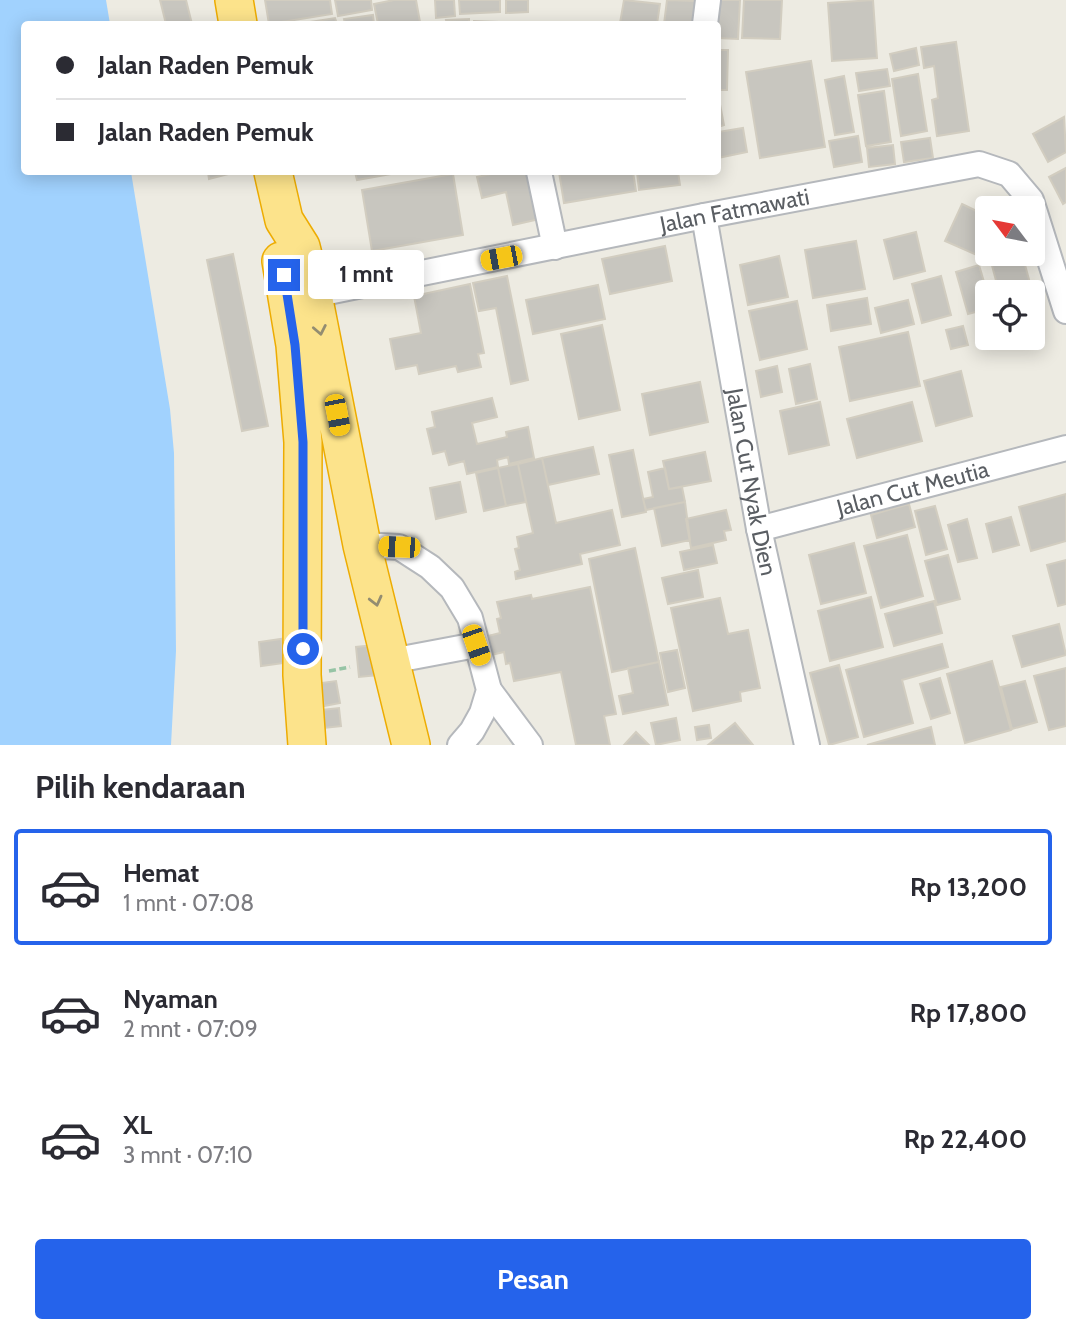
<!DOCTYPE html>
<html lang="id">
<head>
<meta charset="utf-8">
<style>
  :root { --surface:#fff; --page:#f2f2f3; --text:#2b2b33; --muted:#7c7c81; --line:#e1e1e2; --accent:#2563eb }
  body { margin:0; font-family:Cabin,sans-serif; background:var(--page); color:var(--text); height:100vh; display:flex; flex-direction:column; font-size:26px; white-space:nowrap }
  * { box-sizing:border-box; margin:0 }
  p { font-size:23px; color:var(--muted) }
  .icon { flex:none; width:38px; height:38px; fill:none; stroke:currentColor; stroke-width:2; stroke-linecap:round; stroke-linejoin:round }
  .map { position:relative; height:745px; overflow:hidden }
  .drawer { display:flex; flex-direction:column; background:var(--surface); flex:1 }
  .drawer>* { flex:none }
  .hud { position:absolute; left:21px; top:21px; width:700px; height:154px; border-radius:7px; box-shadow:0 4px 18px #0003; display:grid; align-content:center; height:154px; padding:0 35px; background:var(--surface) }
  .needle { width:46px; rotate:302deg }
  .tools { position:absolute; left:975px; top:196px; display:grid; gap:14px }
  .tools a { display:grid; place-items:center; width:70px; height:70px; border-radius:7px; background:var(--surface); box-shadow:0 4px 18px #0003; font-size:35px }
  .end { position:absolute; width:32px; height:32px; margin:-16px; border:9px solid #2563eb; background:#fff; box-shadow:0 0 0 4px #fff }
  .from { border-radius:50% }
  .bubble { position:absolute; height:49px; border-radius:7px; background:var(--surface); box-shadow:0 4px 18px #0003; font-size:23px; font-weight:700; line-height:49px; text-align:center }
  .car { position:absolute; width:21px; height:42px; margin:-21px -10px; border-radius:9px; box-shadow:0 0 5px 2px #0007; background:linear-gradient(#f5c518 24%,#345 0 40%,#f5c518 0 76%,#345 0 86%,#f5c518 0) }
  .hud b { display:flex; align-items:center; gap:24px; height:66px; font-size:26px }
  .hud b+b { border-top:2px solid var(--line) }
  .hud i { width:18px; height:18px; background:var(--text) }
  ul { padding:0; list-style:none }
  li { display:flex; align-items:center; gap:21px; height:116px; margin:0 14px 10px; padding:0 21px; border:4px solid transparent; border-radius:7px }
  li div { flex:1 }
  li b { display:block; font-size:26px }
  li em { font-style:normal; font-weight:700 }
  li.selected { border-color:var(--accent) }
  li>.icon { width:63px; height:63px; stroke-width:1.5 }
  h2 { padding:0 35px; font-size:32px; line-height:84px }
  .primary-button { display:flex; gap:14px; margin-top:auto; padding:14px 35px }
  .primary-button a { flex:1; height:80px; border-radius:7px; background:var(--accent); color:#fff; font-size:28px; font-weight:700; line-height:80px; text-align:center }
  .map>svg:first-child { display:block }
  .water { fill:#a1d2fe }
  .building { fill:#c8c6bf; stroke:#d2cdc0; stroke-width:2 }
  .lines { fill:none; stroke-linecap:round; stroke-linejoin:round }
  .minor-casing { stroke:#b5b8bc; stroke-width:28 }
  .highway-casing { stroke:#edac02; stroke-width:40 }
  .path { stroke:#96c4a5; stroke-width:3.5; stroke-dasharray:7 3.5; stroke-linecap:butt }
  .minor { stroke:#fff; stroke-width:24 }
  .highway { stroke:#fce38b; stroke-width:37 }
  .oneway { stroke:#938d71 }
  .route { stroke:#2563eb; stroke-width:9 }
  .labels { text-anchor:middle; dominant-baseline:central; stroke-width:5; stroke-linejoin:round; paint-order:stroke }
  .street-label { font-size:23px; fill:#5a5e63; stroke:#fff }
</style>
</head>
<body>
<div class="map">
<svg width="1066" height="745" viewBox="0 0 1066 745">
  <rect width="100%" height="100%" fill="#edebe2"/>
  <path class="water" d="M0 0H106L110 24H24V172H131L170 409 174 453 176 651 171 745H0Z"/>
  <path class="building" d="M160 0H186L192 24H166Z
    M265 0H330L332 14 269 24Z
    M335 0H371L372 10 338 16Z
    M394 0H416L420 22 405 24H378L374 4Z
    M435 0H454L455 16 436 18Z
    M459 0H500V12L460 14Z
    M506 0H528V12L506 13Z
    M624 0 660 4 657 24 620 23Z
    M667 0 697 1 694 24H664Z
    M715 0H740L738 39 718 38V24H714Z
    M744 0H782L780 39 742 38Z
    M873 0 877 58 832 61 828 3Z
    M373 15 374 24H345L344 19Z
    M335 18 337 24H297Z
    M469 19V24H447L446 20Z
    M474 21 498 22V24H474Z
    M956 42 969 131 937 136 932 100 938 98 934 66 924 68 921 47Z
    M916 48 919 65 894 71 890 54Z
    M718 50H728L727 90H718Z
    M811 61 825 147 760 158 746 72Z
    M887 69 890 86 859 91 856 73Z
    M918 74 927 131 901 136 892 79Z
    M844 76 854 132 835 135 825 80Z
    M884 91 891 142 866 146 858 95Z
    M718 94 724 125 718 127Z
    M1064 117 1066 152 1048 162 1033 134Z
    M743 128 747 152 718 158V132Z
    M858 136 862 162 834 167 829 141Z
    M930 138 933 158 904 162 901 142Z
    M893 145 895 164 869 167 867 148Z
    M1066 168V202L1063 204 1049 177Z
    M208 172H236L209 179Z
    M355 172H402L357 180Z
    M500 172H533L544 218 513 225 506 192 482 198 477 177Z
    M559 172H633L636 191 564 203Z
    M637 172H678L680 185 639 190Z
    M453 174 463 235 372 251 362 190Z
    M962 204 987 216 989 254 986 259 945 241Z
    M916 232 925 271 894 279 884 240Z
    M856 241 865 289 813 298 805 250Z
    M665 246 672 281 610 294 602 259Z
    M233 254 268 426 242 431 207 260Z
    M1006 254H1022L1033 294 1032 292H999L990 258Z
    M779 256 788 297 748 305 740 265Z
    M979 265 987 292V309L968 314 956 272Z
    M507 276 528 380 511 384 496 308 479 311 473 283Z
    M941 276 951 315 922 323 912 284Z
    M470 284 484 353 478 354 481 367 458 372 456 366 419 374 417 365 396 369 390 339 421 333 414 296Z
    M598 285 605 319 533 334 526 300Z
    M867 298 871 324 831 331 827 305Z
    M908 300 914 324 881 333 875 308Z
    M797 301 807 349 760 360 749 311Z
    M602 325 620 410 579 419 561 334Z
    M963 326 968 345 951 349 946 330Z
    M908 332 920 386 850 401 839 347Z
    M810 364 817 399 796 404 789 369Z
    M777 366 782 392 761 397 756 371Z
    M961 371 972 416 936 426 924 381Z
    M700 382 708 422 650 435 642 394Z
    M492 398 497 417 472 423 477 444 507 437 506 432 528 427 534 458 509 464 508 457 497 460 498 467 467 474 464 461 449 465 445 451 433 454 427 429 435 427 432 412Z
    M820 402 829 445 789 454 780 411Z
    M912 402 922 441 857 458 847 419Z
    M593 447 599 474 548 485 542 458Z
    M633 450 646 512 622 517 609 455Z
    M705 452 711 481 669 489 663 461Z
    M542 458 556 523 612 510 620 545 580 554 582 564 516 579 515 572 520 570 515 549 519 548 517 537 533 533 518 464Z
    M518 464 526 502 506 506 498 468Z
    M498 468 506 506 484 511 476 473Z
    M665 468 669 489 682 487 685 502 646 510 643 499 653 497 648 472Z
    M460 482 466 512 436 519 430 488Z
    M1066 494V541L1031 551 1019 507Z
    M685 502 690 540 662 546 654 508Z
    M909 504 915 527 877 538 871 515Z
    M935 506 947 549 926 555 915 511Z
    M726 510 731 530 724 531 726 540 691 548 686 519Z
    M1011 517 1019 545 993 552 986 524Z
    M967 519 977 558 958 562 948 525Z
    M907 535 923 596 881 608 864 546Z
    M854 543 866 593 821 604 809 555Z
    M713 545 717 563 684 570 680 552Z
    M635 548 659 662 612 672 589 559Z
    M948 555 960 599 937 605 925 561Z
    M1066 560V604L1058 606 1047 565Z
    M698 570 703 597 668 604 662 578Z
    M590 587 616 714 604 716 610 745H576L561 672 514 681 510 663 506 664 504 652 491 655 488 636 500 633 497 619 501 618 497 602 531 595 532 599Z
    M871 597 883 647 830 661 818 611Z
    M720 598 728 634 748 630 760 688 740 692 741 701 693 711 671 608Z
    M934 601 942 633 894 646 885 614Z
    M1059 624 1066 655 1022 667 1013 636Z
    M281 639 284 663 261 666 259 642Z
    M942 644 948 667 902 680 913 723 864 737 846 670Z
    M374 645 378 675 359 677 356 647Z
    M677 650 685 688 668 692 660 653Z
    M992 661 1011 730 965 743 947 674Z
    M659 662 668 705 623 714 619 696 633 693 628 668Z
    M839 665 858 737 829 745 810 673Z
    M1066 668V726L1049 730 1034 676Z
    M940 678 950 713 931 719 920 684Z
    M336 681 340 703 324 706 321 683Z
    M1025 681 1037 722 1012 729 1001 687Z
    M339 708 341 726 324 728 322 710Z
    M676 718 680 740 656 745 651 723Z
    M735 723 753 745H708Z
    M709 725 711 738 697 740 695 727Z
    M931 727 935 745H867Z
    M636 732 649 745H624Z"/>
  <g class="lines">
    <defs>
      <g id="minor">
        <path d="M705 24 708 0"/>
        <path d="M539 172 555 247"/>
        <path id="s1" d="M704 216 759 529 807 745"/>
        <path id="s2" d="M313 295 704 216 979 164 1009 174 1031 200 1066 311"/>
        <path id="s3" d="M759 529 1066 448"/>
        <path d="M362 545 399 547 430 567 452 588 470 618 489 690 482 713 472 731 460 745"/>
        <path d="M391 661 476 645"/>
        <path d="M489 690 530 745"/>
      </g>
      <path id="highway" d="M234 0 238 24
        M273 172 284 220 301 247 313 295 362 545 411 745
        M281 261 295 345 303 442 302 675 307 745"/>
    </defs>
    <use href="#minor" class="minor-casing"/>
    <use href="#highway" class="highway-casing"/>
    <path class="path" d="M329 671 350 667"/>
    <use href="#minor" class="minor"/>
    <use href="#highway" class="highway"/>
  </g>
  <defs><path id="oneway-chevron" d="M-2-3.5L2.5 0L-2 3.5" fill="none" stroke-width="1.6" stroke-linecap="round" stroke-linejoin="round" transform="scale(1.75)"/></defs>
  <g class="oneway">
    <use href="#oneway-chevron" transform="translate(320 330) rotate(79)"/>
    <use href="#oneway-chevron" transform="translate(376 601) rotate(76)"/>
  </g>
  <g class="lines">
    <path class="route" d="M284 275 295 345 303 442V649"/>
  </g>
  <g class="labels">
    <g class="street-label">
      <text stroke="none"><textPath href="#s2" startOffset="430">Jalan Fatmawati</textPath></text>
      <text stroke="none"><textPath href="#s1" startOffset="270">Jalan Cut Nyak Dien</textPath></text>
      <text stroke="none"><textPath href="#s3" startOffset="159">Jalan Cut Meutia</textPath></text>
    </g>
  </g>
</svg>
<div class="tools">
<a><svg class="needle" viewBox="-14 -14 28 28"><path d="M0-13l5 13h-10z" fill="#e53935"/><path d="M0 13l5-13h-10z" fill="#7c7c81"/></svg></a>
<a><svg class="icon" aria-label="locate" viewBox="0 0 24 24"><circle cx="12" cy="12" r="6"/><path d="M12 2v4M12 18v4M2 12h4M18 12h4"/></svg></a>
</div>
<i class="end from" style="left:303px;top:649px"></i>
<i class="end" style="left:284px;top:275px"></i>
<div class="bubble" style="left:308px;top:250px;width:116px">1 mnt</div>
<i class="car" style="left:501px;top:258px;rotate:259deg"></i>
<i class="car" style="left:337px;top:415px;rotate:169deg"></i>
<i class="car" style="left:399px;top:547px;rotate:272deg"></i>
<i class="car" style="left:476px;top:645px;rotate:161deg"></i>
<div class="hud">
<b><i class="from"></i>Jalan Raden Pemuk</b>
<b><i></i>Jalan Raden Pemuk</b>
</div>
</div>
<section class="drawer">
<h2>Pilih kendaraan</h2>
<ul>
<li class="selected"><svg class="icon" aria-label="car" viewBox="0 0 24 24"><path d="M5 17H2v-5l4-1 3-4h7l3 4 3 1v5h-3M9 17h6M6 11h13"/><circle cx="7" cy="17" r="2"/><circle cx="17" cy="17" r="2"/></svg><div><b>Hemat</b><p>1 mnt · 07:08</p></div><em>Rp 13,200</em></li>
<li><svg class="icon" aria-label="car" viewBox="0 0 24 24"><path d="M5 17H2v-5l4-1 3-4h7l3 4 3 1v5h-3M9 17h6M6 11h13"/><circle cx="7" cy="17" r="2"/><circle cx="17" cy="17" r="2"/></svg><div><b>Nyaman</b><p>2 mnt · 07:09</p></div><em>Rp 17,800</em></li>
<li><svg class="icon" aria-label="car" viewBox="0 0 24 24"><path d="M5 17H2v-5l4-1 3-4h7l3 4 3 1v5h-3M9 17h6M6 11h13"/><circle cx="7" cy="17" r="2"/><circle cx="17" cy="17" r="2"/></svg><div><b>XL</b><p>3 mnt · 07:10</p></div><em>Rp 22,400</em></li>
</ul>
<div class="primary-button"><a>Pesan</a></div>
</section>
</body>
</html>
